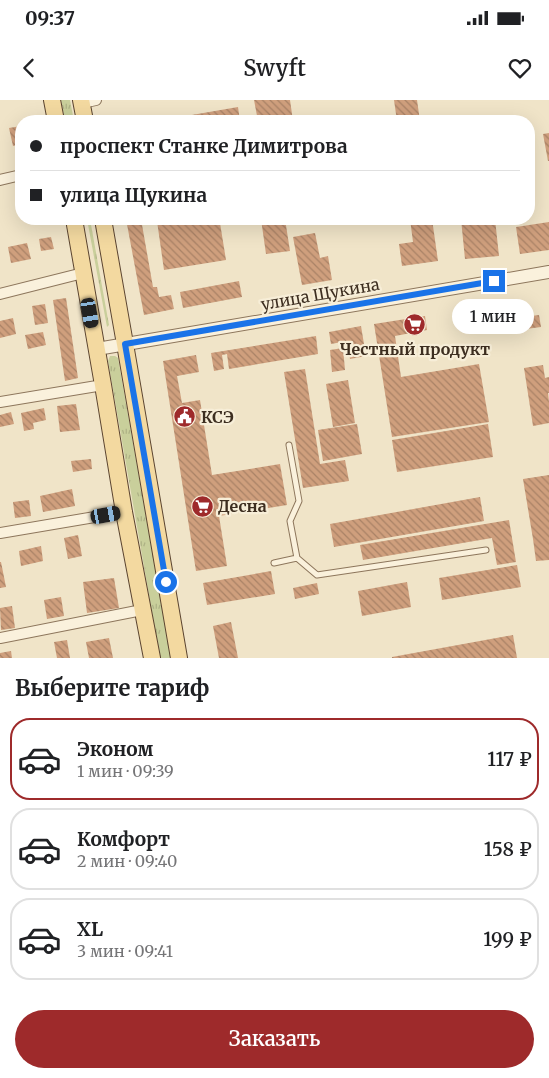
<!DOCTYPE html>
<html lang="ru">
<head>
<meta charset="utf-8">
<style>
  :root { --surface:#fff; --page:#f6f6f6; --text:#202124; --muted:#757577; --line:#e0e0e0; --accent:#9e2a2b }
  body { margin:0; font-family:Merriweather,serif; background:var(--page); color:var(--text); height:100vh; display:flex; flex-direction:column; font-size:19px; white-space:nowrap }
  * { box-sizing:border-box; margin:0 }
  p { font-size:16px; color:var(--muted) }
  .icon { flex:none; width:28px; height:28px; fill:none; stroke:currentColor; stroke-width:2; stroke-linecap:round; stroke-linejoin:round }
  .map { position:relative; height:558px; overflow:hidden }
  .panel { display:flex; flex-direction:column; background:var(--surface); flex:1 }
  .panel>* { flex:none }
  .banner { position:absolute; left:15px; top:15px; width:520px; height:110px; border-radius:20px; box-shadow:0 5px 20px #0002; display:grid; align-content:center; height:110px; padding:0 15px; background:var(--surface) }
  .end { position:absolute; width:22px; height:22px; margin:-11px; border:6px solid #1a73e8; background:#fff; box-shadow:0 0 0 2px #fff }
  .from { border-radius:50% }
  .bubble { position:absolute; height:35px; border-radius:18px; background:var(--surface); box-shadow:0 5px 20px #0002; font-size:16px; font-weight:600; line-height:35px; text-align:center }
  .car { position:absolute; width:15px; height:30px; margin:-15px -8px; border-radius:6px; box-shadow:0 0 4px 1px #0007; background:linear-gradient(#222 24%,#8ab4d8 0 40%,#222 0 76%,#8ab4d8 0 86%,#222 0) }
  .banner b { display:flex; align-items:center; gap:18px; height:48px; font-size:19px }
  .banner b+b { border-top:1px solid var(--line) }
  .banner i { width:12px; height:12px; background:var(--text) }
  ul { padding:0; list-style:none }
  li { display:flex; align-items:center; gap:15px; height:82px; margin:0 10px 8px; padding:0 5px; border:2px solid var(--line); border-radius:20px }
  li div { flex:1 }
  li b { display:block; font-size:19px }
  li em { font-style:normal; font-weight:600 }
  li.on { border-color:var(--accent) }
  li>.icon { width:45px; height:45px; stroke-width:1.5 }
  h2 { padding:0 15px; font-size:22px; line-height:60px }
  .button { display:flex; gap:10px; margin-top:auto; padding:10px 15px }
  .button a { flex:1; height:58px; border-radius:30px; background:var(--accent); color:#fff; font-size:20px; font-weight:600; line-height:58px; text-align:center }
  .status { display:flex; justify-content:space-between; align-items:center; height:35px; padding:0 25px; background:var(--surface); direction:ltr }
  .status svg { height:14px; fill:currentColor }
  header { display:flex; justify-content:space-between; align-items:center; height:65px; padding:0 15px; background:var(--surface); font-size:22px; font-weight:600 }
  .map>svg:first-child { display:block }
  .grass { fill:url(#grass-tufts) }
  .building { fill:url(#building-back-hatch) }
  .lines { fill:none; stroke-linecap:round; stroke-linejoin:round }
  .service-casing { stroke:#8d765c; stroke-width:7 }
  .minor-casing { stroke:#8d765c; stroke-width:12 }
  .tertiary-casing { stroke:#8d765c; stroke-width:14 }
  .primary-casing { stroke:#5b4430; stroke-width:18 }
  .service { stroke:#faf1dc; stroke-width:5 }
  .minor { stroke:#faf1dc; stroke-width:10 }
  .tertiary { stroke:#faf1dc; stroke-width:12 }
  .primary { stroke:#f3d9a0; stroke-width:16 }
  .route { stroke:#1a73e8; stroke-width:6 }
  .labels { text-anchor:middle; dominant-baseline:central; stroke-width:4.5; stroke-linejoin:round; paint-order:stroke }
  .street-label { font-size:16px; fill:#3d2e20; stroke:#f7eed8 }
  .poi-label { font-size:16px; font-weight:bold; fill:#3d2e20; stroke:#f7eed8; text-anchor:start }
</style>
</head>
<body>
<div class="status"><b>09:37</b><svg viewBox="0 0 49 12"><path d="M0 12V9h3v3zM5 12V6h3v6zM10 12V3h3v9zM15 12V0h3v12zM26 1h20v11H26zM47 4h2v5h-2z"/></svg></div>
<header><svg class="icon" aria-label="back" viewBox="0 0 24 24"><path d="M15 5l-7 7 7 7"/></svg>Swyft<svg class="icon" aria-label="heart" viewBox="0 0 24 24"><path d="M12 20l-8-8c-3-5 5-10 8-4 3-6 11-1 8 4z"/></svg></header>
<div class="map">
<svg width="549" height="558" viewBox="0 0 549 558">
  <defs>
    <pattern id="grass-tufts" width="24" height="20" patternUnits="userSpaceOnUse" patternTransform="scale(1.25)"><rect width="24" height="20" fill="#c9cf9b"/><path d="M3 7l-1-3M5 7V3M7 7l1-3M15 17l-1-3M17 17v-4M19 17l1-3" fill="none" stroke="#aeb285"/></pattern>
    <pattern id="building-back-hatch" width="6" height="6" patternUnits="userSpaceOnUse" patternTransform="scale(1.25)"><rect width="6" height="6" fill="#cf9f7d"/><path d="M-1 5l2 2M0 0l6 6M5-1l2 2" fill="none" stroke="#a98266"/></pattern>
  </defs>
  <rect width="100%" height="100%" fill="#f0e4c8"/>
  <path class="grass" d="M61 0H70L74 21H65Z
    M87 119H90L109 225 107 227Z
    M110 256H115L118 258 171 558H160L108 261Z"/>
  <path class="building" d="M254 0H290L293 21H258Z
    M394 0H417L420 21H397Z
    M238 7 240 21H164L163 20Z
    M21 26V44L13 46 9 28Z
    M549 33V61H548L543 34Z
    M126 119H141L153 187H157L159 197 171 195 174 209 144 215Z
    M168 119H240V120L220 123 226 160 164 170 157 121Z
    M261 119H285L290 151 266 154Z
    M410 119H432L438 161 402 166 399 144 413 142Z
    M461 119H495L499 156 465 159Z
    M549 122V150L520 154 516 127Z
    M315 133 320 158 328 156 332 180 302 185 293 137Z
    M51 137 54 149 41 151 39 139Z
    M27 143 31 159 11 163 8 147Z
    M239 181 242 197 183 208 180 192Z
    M66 198 78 278 65 281 53 200Z
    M45 204 48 223 35 225 32 206Z
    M539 215 541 227 518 230 516 218Z
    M425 216 427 230 395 236 401 277 479 264 489 322 392 337 374 224Z
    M13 218 16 234 0 238V221Z
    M361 226 366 256 350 259 347 241 331 244 329 232Z
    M43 232 46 245 28 249 25 235Z
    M316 236 318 254 229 269 227 254 222 255 224 269 214 271 211 253Z
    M343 248 345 270 332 272 330 250Z
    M196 255 199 272 177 276 182 303 200 300 212 375 280 364 287 405 219 416 227 466 196 471 163 261Z
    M543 265 545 278 549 277V293H548L549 302V323L533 326 524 268Z
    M305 269 320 364 345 360 349 381 303 388 284 272Z
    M348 280 355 323 333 327 326 284Z
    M76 304 80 330 60 332 57 306Z
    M44 308 46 320 33 323 34 329 24 331 21 313Z
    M11 312 14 324 0 327V315Z
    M357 324 362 354 323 361 318 330Z
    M488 324 493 357 397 372 392 340Z
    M91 359 92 369 73 372 71 361Z
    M549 375V460L536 461 533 439 523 379Z
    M72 389 75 406 43 412 40 396Z
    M480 397 484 421 334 447 330 424Z
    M29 400 31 416 15 418 13 402Z
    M509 420 516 462 497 465 492 438 363 460 360 445Z
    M78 435 82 456 68 459 64 438Z
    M41 446 43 461 21 466 19 451Z
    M0 462H1L6 487 0 488Z
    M517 465 521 487 442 500 439 478Z
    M271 471 275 494 207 505 203 483Z
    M114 478 119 508 87 513 83 482Z
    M407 482 411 507 362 516 358 491Z
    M317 483 319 494 295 499 293 488Z
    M61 497 64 516 47 519 44 500Z
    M12 506 15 528 1 530 0 508Z
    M231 522 238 558H219L213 526Z
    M513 535 517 558H392V557Z
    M109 538 113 558H89L86 542Z
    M67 540 70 558H57L54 542Z
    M11 551 12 558H0V553Z"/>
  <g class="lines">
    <defs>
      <path id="service" d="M289 345 299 401 290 421 297 458
        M274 463 297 458 317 475 486 450"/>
      <path id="minor" d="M82 3 96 0
        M0 80 21 75
        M0 194 83 173
        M0 302 103 285
        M0 433 124 412
        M0 538 142 510"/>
      <path id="tertiary" d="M97 249 549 172"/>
      <path id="primary" d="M52 0 56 21
        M81 0 85 21
        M74 119 103 285 124 412 152 558
        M103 119 125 244 179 558"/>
    </defs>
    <use href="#service" class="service-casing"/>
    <use href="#minor" class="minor-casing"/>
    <use href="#tertiary" class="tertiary-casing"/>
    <use href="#primary" class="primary-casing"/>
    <use href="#service" class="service"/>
    <use href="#minor" class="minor"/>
    <use href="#tertiary" class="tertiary"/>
    <use href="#primary" class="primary"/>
  </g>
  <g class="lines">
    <path class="route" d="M166 482 125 244 494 181"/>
  </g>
  <defs>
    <symbol id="supermarket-disc" viewBox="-11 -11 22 22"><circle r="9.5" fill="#9e2a2b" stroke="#f7eed8"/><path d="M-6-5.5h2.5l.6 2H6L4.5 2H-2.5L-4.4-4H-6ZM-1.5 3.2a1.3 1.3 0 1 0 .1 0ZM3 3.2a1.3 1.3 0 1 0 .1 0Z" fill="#fff"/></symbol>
    <symbol id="civic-disc" viewBox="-11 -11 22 22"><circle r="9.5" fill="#9e2a2b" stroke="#f7eed8"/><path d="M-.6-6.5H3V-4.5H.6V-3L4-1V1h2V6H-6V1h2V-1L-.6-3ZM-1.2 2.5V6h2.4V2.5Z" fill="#fff"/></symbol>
  </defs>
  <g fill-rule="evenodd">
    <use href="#supermarket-disc" x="402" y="212" width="25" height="25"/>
    <use href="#civic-disc" x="172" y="304" width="25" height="25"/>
    <use href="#supermarket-disc" x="190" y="394" width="25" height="25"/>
  </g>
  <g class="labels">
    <g class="street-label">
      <text transform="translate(320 194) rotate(-10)">улица Щукина</text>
    </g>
    <g class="poi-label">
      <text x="415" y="249" text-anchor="middle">Честный продукт</text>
      <text x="201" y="317">КСЭ</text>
      <text x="218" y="406">Десна</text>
    </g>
  </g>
</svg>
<i class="end from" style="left:166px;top:482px"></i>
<i class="end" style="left:494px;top:181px"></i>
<div class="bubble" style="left:452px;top:199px;width:82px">1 мин</div>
<i class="car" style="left:90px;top:213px;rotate:170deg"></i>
<i class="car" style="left:106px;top:415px;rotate:80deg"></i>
<div class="banner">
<b><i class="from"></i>проспект Станке Димитрова</b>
<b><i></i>улица Щукина</b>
</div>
</div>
<section class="panel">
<h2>Выберите тариф</h2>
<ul>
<li class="on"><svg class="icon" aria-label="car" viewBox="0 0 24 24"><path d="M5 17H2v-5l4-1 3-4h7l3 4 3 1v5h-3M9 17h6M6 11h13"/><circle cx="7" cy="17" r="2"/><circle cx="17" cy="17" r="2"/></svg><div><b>Эконом</b><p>1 мин · 09:39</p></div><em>117 ₽</em></li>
<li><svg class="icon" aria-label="car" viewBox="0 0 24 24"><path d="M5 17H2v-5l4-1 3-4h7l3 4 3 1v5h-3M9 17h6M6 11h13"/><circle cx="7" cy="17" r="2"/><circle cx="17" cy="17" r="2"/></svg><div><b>Комфорт</b><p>2 мин · 09:40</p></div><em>158 ₽</em></li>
<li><svg class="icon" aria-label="car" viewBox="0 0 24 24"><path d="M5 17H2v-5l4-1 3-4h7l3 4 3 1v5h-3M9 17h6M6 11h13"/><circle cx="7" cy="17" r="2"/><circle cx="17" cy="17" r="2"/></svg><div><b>XL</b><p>3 мин · 09:41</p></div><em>199 ₽</em></li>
</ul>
<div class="button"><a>Заказать</a></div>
</section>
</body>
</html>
